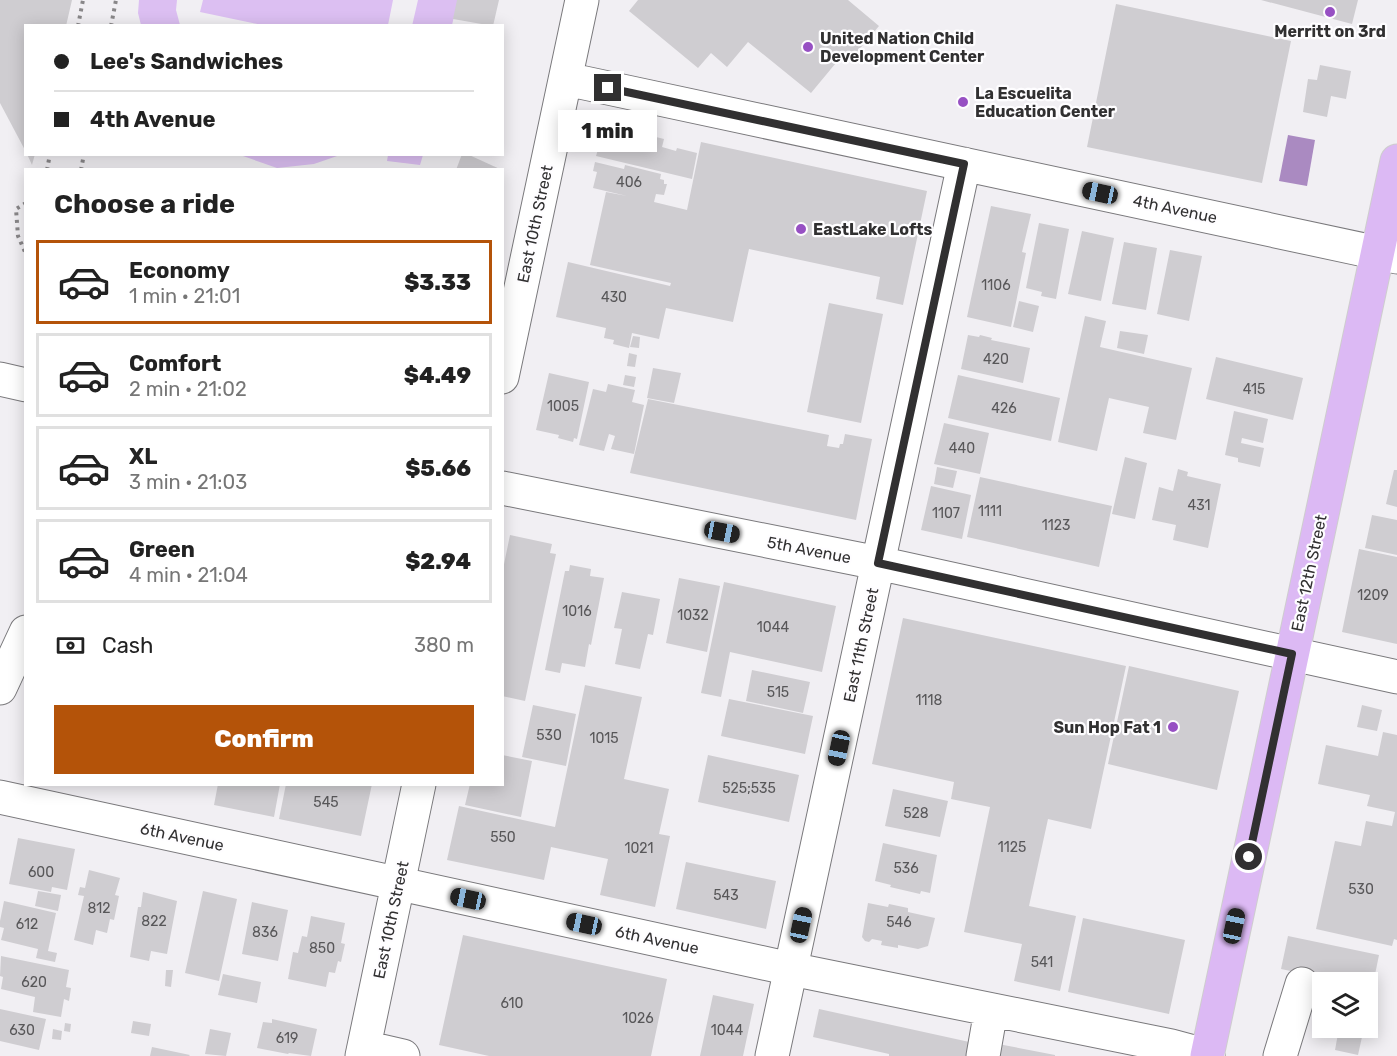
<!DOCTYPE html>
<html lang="en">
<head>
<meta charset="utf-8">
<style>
  :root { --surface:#fff; --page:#f6f6f6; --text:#222; --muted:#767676; --line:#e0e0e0; --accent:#b45309 }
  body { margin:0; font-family:Rubik,sans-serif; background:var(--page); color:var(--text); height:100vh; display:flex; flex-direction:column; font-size:22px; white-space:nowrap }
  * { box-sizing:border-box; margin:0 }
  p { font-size:20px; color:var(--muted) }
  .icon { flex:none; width:33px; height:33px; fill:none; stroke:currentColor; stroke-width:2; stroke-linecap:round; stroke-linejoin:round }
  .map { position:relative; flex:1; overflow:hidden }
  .side { position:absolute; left:24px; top:168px; width:480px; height:618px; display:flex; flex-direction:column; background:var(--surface); border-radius:0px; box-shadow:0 3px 15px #0003 }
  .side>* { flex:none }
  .banner { position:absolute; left:24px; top:24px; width:480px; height:132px; border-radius:0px; box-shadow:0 3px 15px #0003; display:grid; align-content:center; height:132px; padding:0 30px; background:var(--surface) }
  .tools { position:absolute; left:1312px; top:972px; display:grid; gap:12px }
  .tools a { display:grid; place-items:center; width:66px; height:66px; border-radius:0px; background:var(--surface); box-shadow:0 3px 15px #0003; font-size:30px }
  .end { position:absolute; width:27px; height:27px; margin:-14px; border:8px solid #313031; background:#fff; box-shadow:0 0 0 3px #fff }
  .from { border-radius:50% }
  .bubble { position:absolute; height:42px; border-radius:0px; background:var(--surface); box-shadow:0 3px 15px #0003; font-size:20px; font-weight:800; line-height:42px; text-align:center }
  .car { position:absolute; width:18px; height:36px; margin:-18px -9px; border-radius:8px; box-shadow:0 0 4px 2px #0007; background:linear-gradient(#222 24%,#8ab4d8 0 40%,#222 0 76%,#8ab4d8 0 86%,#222 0) }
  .banner b { display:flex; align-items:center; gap:21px; height:57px; font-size:22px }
  .banner b+b { border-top:2px solid var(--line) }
  .banner i { width:15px; height:15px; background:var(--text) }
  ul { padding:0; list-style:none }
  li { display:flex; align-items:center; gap:18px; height:84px; margin:0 12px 9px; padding:0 18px; border:3px solid var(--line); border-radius:0px }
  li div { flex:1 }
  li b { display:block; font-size:22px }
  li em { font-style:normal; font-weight:800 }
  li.active { border-color:var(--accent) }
  li>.icon { width:54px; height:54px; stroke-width:1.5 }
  h2 { padding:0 30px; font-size:27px; line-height:72px }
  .pay { display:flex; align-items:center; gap:15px; height:66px; padding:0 30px; font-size:22px }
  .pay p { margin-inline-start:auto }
  .button { display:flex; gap:12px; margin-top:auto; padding:12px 30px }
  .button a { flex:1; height:69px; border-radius:0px; background:var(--accent); color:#fff; font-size:24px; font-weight:800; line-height:69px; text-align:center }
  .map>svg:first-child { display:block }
  .green { fill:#dcbff2 }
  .water { fill:#aa8ac1 }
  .building { fill:#cfcdd1 }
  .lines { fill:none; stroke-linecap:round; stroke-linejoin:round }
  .minor-casing { stroke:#7a797c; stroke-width:35 }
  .major-casing { stroke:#cecdce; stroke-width:35 }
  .path { stroke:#898789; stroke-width:4; stroke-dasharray:3 4.5; stroke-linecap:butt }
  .minor { stroke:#fff; stroke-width:33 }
  .major { stroke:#dcb9f4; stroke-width:33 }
  .route { stroke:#313031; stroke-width:8 }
  .poi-dot { fill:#9750c3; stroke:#fefdff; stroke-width:2 }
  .labels { text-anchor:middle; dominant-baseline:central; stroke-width:4.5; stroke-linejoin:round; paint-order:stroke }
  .number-label { font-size:14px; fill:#585759 }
  .poi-label { font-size:16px; font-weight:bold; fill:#313031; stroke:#fefdff; text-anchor:start }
  .street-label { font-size:16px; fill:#313031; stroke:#fefdff }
</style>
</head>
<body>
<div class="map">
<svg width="1397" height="1056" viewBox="0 0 1397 1056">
  <rect width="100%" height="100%" fill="#f1eff3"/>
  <path class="green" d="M139 0H177L176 10 180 25H141L138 13Z
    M203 0H393L388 25H262L200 12Z
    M418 0H458L452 25 412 26Z
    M240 155H340L314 164 277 168Z
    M388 155V154L423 155 420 165 387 161Z"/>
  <path class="water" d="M1288 135 1315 140 1307 186 1279 181Z"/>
  <path class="building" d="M0 0H72L66 26H26V152L0 103Z
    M457 0H499L493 26 453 19Z
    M638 0H848L879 26 852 58 845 52 811 93 748 42 727 67 711 53 698 68 629 11Z
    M1261 0H1358L1352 24Z
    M1116 4 1291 41 1262 183 1087 147Z
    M1320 65 1351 71 1346 99 1331 96 1327 117 1303 112 1308 79 1317 80Z
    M608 125 664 139 662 147 676 151 677 148 697 153 692 179 596 156 599 146 603 147Z
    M701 142 927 191 903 305 876 299 880 277 749 249 733 322 666 308 659 339 632 333 629 348 613 344 614 340 604 338 606 328 556 317 568 262 670 286 671 283 590 265 606 192 627 196 593 188 597 172 593 171 595 162 624 169 625 165 661 174 660 179 664 180V184H667L664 195 656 194 654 202 687 210Z
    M27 154H35L32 165Z
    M462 154H467L502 170H456Z
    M991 206 1031 214 1022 252 1026 253 1011 327 967 317Z
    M1039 223 1069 229 1056 299 1041 296 1042 292 1026 288Z
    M1082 231 1114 238 1101 301 1068 294Z
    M1124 242 1157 248 1146 310 1112 304Z
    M1170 250 1202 256 1189 321 1157 314Z
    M1019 301 1039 306 1033 332 1013 327Z
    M829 303 883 314 861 423 807 412Z
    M1085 316 1106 321 1100 347 1192 368 1176 440 1143 433 1149 407 1109 398 1097 451 1058 442Z
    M1120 331 1148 335 1144 354 1117 348Z
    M968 335 979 337 980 335 992 338 991 340 1030 348 1023 383 961 369Z
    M633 336 640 337 639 348 630 347Z
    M629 353 637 355 635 367 627 366Z
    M1216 357 1303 378 1293 420 1206 399Z
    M653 368 681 373 674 403 647 398Z
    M549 373 589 382 577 439 574 438 573 442 558 438 559 435 536 430Z
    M625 375 636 377 634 387 623 385Z
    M958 375 1060 398 1051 441 948 418Z
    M608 384 635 390 632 402 644 405 634 454 611 449 615 436 609 434 604 451 579 445 593 389 606 392Z
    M648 399 829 435 827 446 839 448 840 444H843L845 434 872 439 856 520 630 473Z
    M1234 411 1268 419 1263 443 1242 438 1241 443 1264 448 1260 467 1238 462V458L1225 455Z
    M944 423 989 433 980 474 934 464Z
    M1125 457 1147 463 1135 519 1112 514Z
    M937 467 957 471 953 488 934 484Z
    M1178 469 1188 472 1187 476 1221 484 1208 548 1173 540 1176 525 1152 520 1159 487 1173 491Z
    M1394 470H1397V507L1386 504Z
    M980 477 1112 506 1099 567 967 537Z
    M931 486 971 495 962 539 921 530Z
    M1372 515 1397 520V555L1365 548Z
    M510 535 552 544 550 553 556 554 525 701 502 696V574Z
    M1359 549 1397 557V644L1342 632Z
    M570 565 591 569 590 576 604 578 591 645 589 644 585 667 562 663 560 673 545 670 565 571H569Z
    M679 578 720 586 707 652 666 643Z
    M724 582 836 606 822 672 730 652 721 697 701 693Z
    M622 592 660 599 653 635 648 634 640 669 615 664 622 629 614 628Z
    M903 618 1126 666 1091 829 1048 819 1029 906 1076 916 1060 991 1014 981 1022 944 964 932 990 807 951 799 954 782 872 764Z
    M1129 666 1239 691 1217 790 1108 764Z
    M752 670 810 682 803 713 746 701Z
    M585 685 642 697 624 779 669 789 659 834 670 836 655 907 600 895 608 859 551 847 544 880 447 860 459 806 555 827Z
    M729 699 813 716 805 754 721 736Z
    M533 705 576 714 566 766 522 757Z
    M1362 705 1382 710 1377 731 1357 727Z
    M1383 732 1397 735V940L1394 939 1392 946 1316 929 1335 841 1361 846 1366 821 1392 826 1395 812 1367 806 1370 795 1318 784 1326 745 1378 756Z
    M502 755 532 761 521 817 465 805 470 784H502Z
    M708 755 799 775 789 822 698 802Z
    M218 784H280L274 817 214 805Z
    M286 784H372L361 836 279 819Z
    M893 789 948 801 940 837 885 826Z
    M18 838 75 849 67 890 52 887 51 892 9 884Z
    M883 843 937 855 930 893 921 891 920 894 890 887 891 885 875 881Z
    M686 862 776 881 766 929 676 909Z
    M89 870 120 878 115 895 119 896 114 920 110 919 107 933 96 930 93 945 74 940 84 896 78 895 80 887 85 888Z
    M38 891 61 895 58 911 35 906Z
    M203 891 237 899 219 981 185 973Z
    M143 892 177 901 167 954 151 951 149 961 130 957 138 907H141Z
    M4 901 56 913 48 951 57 953 55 962 36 958 38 949 1 940 4 928 0 927V921Z
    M252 902 288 910 278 961 242 954Z
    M868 903 888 907 889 904 908 908V912L935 918 928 946 918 949 898 945V948L881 945 882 941 872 939 869 942 865 941 862 937Z
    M311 916 345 923 341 943 345 944 341 962 338 961 335 973 329 972 326 987 288 979 293 952 298 953 302 936 307 937Z
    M1083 918 1185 940 1169 1014 1068 992Z
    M463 935 667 979 651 1056H489L439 1045Z
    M1288 936 1379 955 1369 1004 1368 982H1343L1281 969Z
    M1 956 69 970 66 987 71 988 69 1001 64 999 61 1017 33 1012 35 997 1 989 3 977 0 976Z
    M166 970H173L171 987 165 986Z
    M223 974 261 982 257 1003 218 995Z
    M713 995 754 1004 743 1056H700Z
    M0 1009 46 1019 39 1050 0 1041Z
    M819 1009 974 1043 972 1056H889V1054L813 1037Z
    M272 1019 317 1029 311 1056 289 1053 288 1054 257 1048 263 1022 272 1023Z
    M133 1021 151 1024 149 1036 131 1033Z
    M65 1023 71 1024 70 1032 64 1031Z
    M1339 1028H1364L1358 1055 1335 1050Z
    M53 1029 62 1031 61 1040 52 1039Z
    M210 1029 231 1033 226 1056 205 1054Z
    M993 1043 1055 1055V1056H990Z
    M152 1047 190 1055 189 1056H150Z"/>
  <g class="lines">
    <defs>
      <path id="minor" d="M566 79 1397 257
        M502 377 582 0
        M0 379 26 385
        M502 488 878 563 1397 677
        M0 688 26 632
        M0 797 791 969 1171 1046 1208 1056
        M364 1047 403 1056
        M362 1056 419 784
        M772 1056 964 164
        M983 1056 991 1010
        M1280 1056 1302 984"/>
      <path id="major" d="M1207 1056 1397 161"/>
    </defs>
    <use href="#minor" class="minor-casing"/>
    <use href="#major" class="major-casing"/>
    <path class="path" d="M78 26 83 0
      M111 26 116 0
      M47 170 50 154
      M81 170 84 154
      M26 203 16 209 18 236 26 254"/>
    <use href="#minor" class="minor"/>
    <use href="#major" class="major"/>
  </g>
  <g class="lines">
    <path class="route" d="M608 88 964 164 878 563 1292 654 1249 857"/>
  </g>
  <g class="poi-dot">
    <circle cx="1330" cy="12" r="6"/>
    <circle cx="808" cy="47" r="6"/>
    <circle cx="963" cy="102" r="6"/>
    <circle cx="801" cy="229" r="6"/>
    <circle cx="1173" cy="727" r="6"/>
  </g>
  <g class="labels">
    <g class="number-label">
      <text x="629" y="182">406</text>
      <text x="996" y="285">1106</text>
      <text x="614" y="297">430</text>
      <text x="996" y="359">420</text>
      <text x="1254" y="389">415</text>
      <text x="563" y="406">1005</text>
      <text x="1004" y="408">426</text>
      <text x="962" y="448">440</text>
      <text x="1199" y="505">431</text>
      <text x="990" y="511">1111</text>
      <text x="946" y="513">1107</text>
      <text x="1056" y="525">1123</text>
      <text x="1373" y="595">1209</text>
      <text x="577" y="611">1016</text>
      <text x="693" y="615">1032</text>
      <text x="773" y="627">1044</text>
      <text x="778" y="692">515</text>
      <text x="929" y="700">1118</text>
      <text x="549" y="735">530</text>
      <text x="604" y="738">1015</text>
      <text x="749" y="788">525;535</text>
      <text x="326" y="802">545</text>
      <text x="916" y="813">528</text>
      <text x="503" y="837">550</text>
      <text x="1012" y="847">1125</text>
      <text x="639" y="848">1021</text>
      <text x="906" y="868">536</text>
      <text x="41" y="872">600</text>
      <text x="1361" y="889">530</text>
      <text x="726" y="895">543</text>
      <text x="99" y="908">812</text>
      <text x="154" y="921">822</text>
      <text x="899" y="922">546</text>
      <text x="27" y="924">612</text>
      <text x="265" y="932">836</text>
      <text x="322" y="948">850</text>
      <text x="1042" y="962">541</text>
      <text x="34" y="982">620</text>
      <text x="512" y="1003">610</text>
      <text x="638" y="1018">1026</text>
      <text x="22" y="1030">630</text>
      <text x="727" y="1030">1044</text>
      <text x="287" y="1038">619</text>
    </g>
    <g class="poi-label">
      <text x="1330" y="31" text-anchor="middle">Merritt on 3rd</text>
      <text x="820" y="38">United Nation Child<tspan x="820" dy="18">Development Center</tspan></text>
      <text x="975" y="93">La Escuelita<tspan x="975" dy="18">Education Center</tspan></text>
      <text x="813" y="229">EastLake Lofts</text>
      <text x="1161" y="727" text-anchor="end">Sun Hop Fat 1</text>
    </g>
    <g class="street-label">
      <text transform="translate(1175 209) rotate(12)">4th Avenue</text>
      <text transform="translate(535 224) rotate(-78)">East 10th Street</text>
      <text transform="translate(809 550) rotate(11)">5th Avenue</text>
      <text transform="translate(1309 573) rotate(-78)">East 12th Street</text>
      <text transform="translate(861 645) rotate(-78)">East 11th Street</text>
      <text transform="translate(182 837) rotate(12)">6th Avenue</text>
      <text transform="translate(391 920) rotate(-78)">East 10th Street</text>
      <text transform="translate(657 940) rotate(12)">6th Avenue</text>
    </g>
  </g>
</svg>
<div class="tools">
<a><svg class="icon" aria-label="layers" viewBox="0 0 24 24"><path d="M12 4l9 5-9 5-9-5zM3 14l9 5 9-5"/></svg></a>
</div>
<i class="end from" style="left:1249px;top:857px"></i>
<i class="end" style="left:608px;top:88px"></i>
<div class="bubble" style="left:558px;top:110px;width:99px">1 min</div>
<i class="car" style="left:1100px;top:193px;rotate:282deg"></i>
<i class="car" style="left:722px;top:532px;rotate:101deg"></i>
<i class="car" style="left:839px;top:748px;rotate:192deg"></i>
<i class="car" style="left:468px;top:899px;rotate:282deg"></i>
<i class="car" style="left:584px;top:924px;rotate:282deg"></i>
<i class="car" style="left:801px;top:925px;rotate:12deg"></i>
<i class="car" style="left:1234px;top:926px;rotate:12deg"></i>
<div class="banner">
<b><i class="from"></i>Lee's Sandwiches</b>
<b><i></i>4th Avenue</b>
</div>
<section class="side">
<h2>Choose a ride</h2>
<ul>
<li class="active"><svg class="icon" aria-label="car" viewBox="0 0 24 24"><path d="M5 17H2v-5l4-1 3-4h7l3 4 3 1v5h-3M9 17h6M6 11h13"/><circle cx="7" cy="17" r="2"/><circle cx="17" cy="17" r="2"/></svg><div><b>Economy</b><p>1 min · 21:01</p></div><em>$3.33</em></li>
<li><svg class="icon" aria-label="car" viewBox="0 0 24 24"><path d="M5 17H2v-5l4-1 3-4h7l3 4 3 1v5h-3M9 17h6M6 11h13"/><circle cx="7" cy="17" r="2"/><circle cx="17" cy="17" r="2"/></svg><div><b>Comfort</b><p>2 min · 21:02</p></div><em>$4.49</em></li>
<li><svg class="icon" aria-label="car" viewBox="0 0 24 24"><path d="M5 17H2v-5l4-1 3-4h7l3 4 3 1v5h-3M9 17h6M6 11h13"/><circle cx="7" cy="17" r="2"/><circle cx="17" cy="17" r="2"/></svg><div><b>XL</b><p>3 min · 21:03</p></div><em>$5.66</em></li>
<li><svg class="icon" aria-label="car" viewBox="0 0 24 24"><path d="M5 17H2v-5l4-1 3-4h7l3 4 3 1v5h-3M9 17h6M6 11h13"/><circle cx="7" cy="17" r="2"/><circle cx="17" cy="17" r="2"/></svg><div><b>Green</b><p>4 min · 21:04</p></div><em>$2.94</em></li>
</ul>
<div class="pay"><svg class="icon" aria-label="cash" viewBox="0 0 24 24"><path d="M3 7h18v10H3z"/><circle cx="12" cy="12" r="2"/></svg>Cash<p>380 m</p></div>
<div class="button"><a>Confirm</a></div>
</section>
</div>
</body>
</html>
